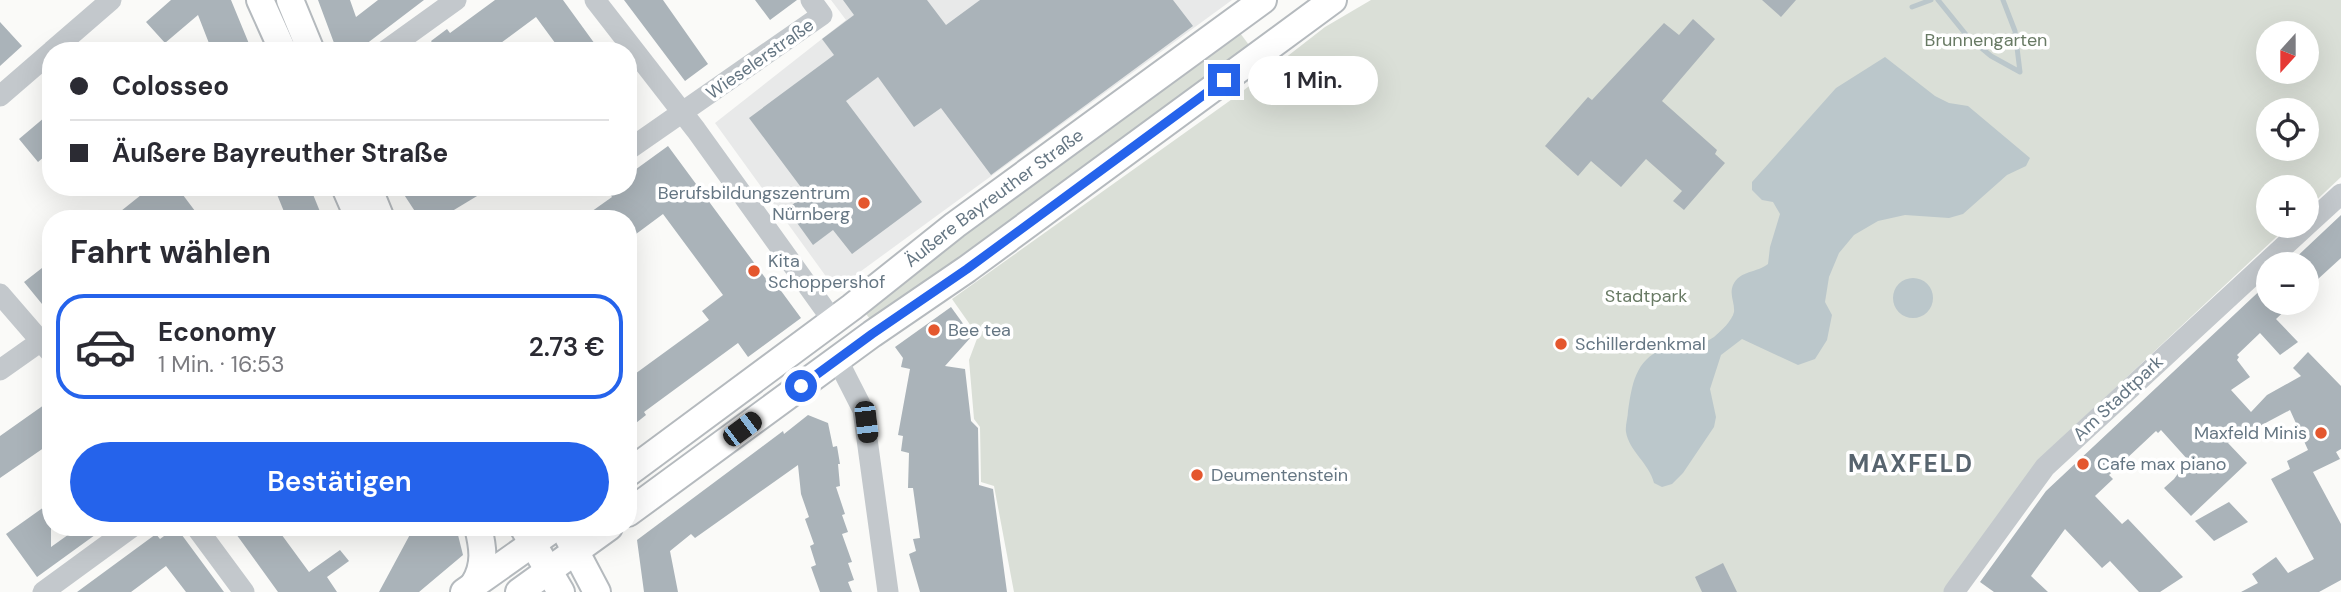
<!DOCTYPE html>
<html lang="de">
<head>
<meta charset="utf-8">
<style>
  :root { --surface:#fff; --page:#f2f2f3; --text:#2b2b33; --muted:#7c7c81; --line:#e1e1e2; --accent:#2563eb }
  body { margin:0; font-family:"DM Sans",sans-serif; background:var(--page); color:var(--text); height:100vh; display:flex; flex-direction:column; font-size:26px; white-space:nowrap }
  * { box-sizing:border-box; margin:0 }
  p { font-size:23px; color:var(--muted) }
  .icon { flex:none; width:38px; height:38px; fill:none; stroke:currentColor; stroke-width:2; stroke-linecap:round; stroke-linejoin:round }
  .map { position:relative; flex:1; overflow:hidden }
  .details { position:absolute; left:42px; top:210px; width:595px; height:326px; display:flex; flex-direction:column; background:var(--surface); border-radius:28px; box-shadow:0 7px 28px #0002 }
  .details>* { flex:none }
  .hud { position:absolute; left:42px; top:42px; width:595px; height:154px; border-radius:28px; box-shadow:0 7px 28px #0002; display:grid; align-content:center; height:154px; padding:0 28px; background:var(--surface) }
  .needle { width:46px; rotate:201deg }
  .tools { position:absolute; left:2256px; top:21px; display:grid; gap:14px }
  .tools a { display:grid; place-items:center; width:63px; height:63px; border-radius:50%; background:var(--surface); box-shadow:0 7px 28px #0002; font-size:35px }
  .end { position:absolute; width:32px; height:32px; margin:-16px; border:9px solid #2563eb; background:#fff; box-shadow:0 0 0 4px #fff }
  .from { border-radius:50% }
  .bubble { position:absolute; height:49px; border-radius:24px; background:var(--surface); box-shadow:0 7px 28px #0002; font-size:23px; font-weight:600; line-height:49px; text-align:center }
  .car { position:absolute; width:21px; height:42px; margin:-21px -10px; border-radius:9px; box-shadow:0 0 5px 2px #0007; background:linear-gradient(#222 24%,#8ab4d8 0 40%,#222 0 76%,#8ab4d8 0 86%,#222 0) }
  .hud b { display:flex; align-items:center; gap:24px; height:66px; font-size:26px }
  .hud b+b { border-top:2px solid var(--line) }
  .hud i { width:18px; height:18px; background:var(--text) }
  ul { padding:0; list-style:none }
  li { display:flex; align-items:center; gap:21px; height:105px; margin:0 14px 10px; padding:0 14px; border:4px solid transparent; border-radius:28px }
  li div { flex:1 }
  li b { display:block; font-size:26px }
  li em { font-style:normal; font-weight:600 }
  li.selected { border-color:var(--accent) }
  li>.icon { width:63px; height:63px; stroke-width:1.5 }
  h2 { padding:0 28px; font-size:32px; line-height:84px }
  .primary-button { display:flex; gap:14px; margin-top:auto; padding:14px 28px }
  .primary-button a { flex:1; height:80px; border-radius:42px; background:var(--accent); color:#fff; font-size:28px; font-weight:600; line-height:80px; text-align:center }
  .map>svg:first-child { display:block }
  .built { fill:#e8e9e9 }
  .green { fill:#dadfd7; fill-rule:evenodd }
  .water { fill:#bbc7cb }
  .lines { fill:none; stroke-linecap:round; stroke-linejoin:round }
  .stream { stroke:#bbc7cb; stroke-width:5 }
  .building { fill:#aab3b9 }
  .major-casing { stroke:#b5babe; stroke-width:30 }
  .minor { stroke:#c3c8cc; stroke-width:21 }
  .major { stroke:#fff; stroke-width:26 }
  .route { stroke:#2563eb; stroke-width:9 }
  .poi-dot { fill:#e4572e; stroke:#fff; stroke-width:2.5 }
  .labels { text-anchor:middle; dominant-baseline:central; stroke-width:7; stroke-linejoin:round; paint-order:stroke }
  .park-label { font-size:18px; fill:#687a64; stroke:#fff }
  .street-label { font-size:18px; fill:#657683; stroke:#fff }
  .poi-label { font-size:18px; fill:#657683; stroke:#fff; text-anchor:start }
  .district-label { font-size:24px; font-weight:bold; letter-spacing:2px; fill:#57646e; stroke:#fff }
</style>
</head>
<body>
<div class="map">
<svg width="2341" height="592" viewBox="0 0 2341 592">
  <rect width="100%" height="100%" fill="#fafaf8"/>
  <path class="built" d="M831 0H1232L842 285 830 282 715 123 846 20Z"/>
  <path class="green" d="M1371 0H2341V177L2307 209 2306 187H2268V226H2288L2063 437 1950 592H1014L994 486 981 482 980 427 974 419 969 360 978 336 952 299 1235 97 1325 27ZM2268 33H2306V72H2268ZM2268 110H2306V149H2268Z
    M1237 29 1252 49 873 323 863 310 932 255Z"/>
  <path class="water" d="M1885 57 1935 96 1949 103 1968 106 2030 158 2026 166 2007 175 1963 214 1949 218 1905 215 1878 221 1854 235 1839 253 1829 277 1825 302 1832 315 1827 340 1815 359 1798 365 1742 339 1721 355 1710 389 1716 417 1714 427 1683 473 1672 484 1662 487 1654 483C1649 463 1629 451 1626 432 1625 426 1628 417 1628 411 1632 385 1635 360 1663 349 1679 342 1699 348 1714 337 1721 331 1732 321 1734 312 1735 303 1729 295 1733 285 1740 270 1757 273 1768 264L1770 247 1780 214 1773 202 1762 200 1752 190V182L1836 88Z
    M1893 298a20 20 0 1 1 40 0a20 20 0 1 1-40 0Z"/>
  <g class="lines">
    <path class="stream" d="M1938 0 1968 37
      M1912 7 1931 0
      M1973 41 1991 56 2020 72 2015 31 2003 0"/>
  </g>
  <path class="building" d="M171 0H231L252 51H212L198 15 165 43 146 22Z
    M318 0H350L356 17 378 0H424L357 51H337Z
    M495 0H563L600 51H561L536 17 490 51H438L431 41 447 29 450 33Z
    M624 0H663L708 64 685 81Z
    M755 0H797L770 20Z
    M843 0H927L946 25 980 0H1173L1193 26 991 175 941 108 914 127 878 77 846 101 922 202 852 254 833 230 813 245 787 209 806 194 749 118 834 55 822 39 854 15Z
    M1762 0H1796L1781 17Z
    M1693 19 1715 39 1662 101 1717 150 1715 154 1725 163 1684 210 1673 201 1682 191 1646 159 1621 187 1591 161 1578 176 1545 146 1588 97 1592 100 1664 23 1679 35Z
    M0 22 22 46 0 66Z
    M51 112V151L38 162 19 139Z
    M668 146 772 287 776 284 801 318 748 357 738 343 644 412 646 415 636 423 633 419 628 423V379L709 320 702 311 723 295 663 214 628 240V219H581L612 197 605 187H628V175Z
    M135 187H177L201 219H111L141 195Z
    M274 187H310L323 219H287Z
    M399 187H492L439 219H420Z
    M2341 215V258L2306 290V264H2289Z
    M51 261V315L24 282Z
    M2268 283V303H2293L2276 319 2298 342 2280 355 2260 333 2237 355 2239 357 2237 360 2250 377 2231 390 2251 412 2267 395 2301 376 2293 368 2308 352 2341 386V449L2336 452 2340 459 2313 472 2341 524V580L2319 592H2241L2258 583 2252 574 2276 557 2288 573 2314 559 2271 479 2290 469 2287 461 2308 450 2290 410 2228 443 2247 463 2191 516 2164 488 2174 479 2188 460 2161 430 2158 433 2156 431 2109 475 2113 479 2095 496 2122 524 2128 519 2183 577 2160 592H2139L2110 561 2102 568 2065 529 2031 576 2048 592H1994L1980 582 2046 491Z
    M951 307 972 336 945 366 965 369 971 421 978 428 979 485 993 489 1007 592H920L909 554 916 551 913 539 920 538 913 488H908L909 453 901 451 903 436 898 435 910 369 901 367 903 358 895 347Z
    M51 400V443L0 478V436Z
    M808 415 828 423 833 447 837 446 840 464H838L840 486 836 487 845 514 842 515 848 532 842 534 852 562 848 563 854 580 848 582 852 592H820L811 567 816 565 810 546 814 544 805 519 809 517 801 494 798 465 695 538 691 534 670 551 678 592H644L637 540 783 431 784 434Z
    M51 502V547L79 527H106L37 577 6 534Z
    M2229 502 2248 522 2214 541 2195 521Z
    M176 527 224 592H186L166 566 131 592H77L156 534 160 539Z
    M231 527H276L309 572 340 550 349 561 327 577 337 592H278Z
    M414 527H456L463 555 419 592H379Z
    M1723 563 1737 592H1702L1695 577Z"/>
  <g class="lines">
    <defs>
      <g id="major">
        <path d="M260 0 283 51"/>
        <path d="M290 0 311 51"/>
        <path d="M345 187 359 219"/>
        <path d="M368 187 381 219"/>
        <path id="s1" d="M628 473 852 307 955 225 1263 0"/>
        <path d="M628 513 872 334 967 269 1333 0"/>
        <path d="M523 527 561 592"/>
        <path d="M568 537 597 592"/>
        <path d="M474 584C486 565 483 547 478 527"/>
        <path d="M464 592 556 527"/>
        <path d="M519 592 609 527"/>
      </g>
    </defs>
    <use href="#major" class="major-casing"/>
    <path class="minor" d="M595 0 696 130 833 321
      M52 51 111 0
      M385 51 456 0
      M0 96 51 52
      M628 150 822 15 811 0
      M2306 226 2341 194
      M0 294 51 353
      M837 359 863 410 888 592
      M0 370 51 334
      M196 527 244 592
      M43 592 132 527
      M1954 592 2045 467 2306 226"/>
    <use href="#major" class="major"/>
  </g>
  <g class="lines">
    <path class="route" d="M801 386 872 334 967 269 1224 80"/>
  </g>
  <g class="poi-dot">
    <circle cx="864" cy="203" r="7"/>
    <circle cx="754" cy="271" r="7"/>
    <circle cx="934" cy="330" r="7"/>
    <circle cx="1561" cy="344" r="7"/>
    <circle cx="2321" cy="433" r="7"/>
    <circle cx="2083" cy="464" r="7"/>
    <circle cx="1197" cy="475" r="7"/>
  </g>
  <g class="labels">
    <g class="park-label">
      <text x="1986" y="40">Brunnengarten</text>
      <text x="1646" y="296">Stadtpark</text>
    </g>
    <g class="street-label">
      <text transform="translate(760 59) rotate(-35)">Wieselerstraße</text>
      <text stroke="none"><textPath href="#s1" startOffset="458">Äußere Bayreuther Straße</textPath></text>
      <text transform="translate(2118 398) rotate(-43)">Am Stadtpark</text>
    </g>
    <g class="poi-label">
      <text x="850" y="193" text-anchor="end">Berufsbildungszentrum<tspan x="850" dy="21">Nürnberg</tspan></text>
      <text x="768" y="261">Kita<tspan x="768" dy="21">Schoppershof</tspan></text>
      <text x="948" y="330">Bee tea</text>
      <text x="1575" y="344">Schillerdenkmal</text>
      <text x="2307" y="433" text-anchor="end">Maxfeld Minis</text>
      <text x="2097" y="464">Cafe max piano</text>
      <text x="1211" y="475">Deumentenstein</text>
    </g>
    <g class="district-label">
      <text x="1911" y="463">MAXFELD</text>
    </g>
  </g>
</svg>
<div class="tools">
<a><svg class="needle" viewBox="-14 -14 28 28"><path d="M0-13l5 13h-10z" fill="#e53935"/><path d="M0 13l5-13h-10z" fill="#7c7c81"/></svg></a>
<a><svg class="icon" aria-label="locate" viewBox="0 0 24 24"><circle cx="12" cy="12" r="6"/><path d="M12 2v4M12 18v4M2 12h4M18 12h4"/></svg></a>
<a>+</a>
<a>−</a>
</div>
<i class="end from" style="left:801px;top:386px"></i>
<i class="end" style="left:1224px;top:80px"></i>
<div class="bubble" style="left:1248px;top:56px;width:130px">1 Min.</div>
<i class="car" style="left:866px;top:422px;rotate:173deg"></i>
<i class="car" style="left:742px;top:429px;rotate:53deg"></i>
<div class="hud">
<b><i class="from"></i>Colosseo</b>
<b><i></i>Äußere Bayreuther Straße</b>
</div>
<section class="details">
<h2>Fahrt wählen</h2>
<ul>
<li class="selected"><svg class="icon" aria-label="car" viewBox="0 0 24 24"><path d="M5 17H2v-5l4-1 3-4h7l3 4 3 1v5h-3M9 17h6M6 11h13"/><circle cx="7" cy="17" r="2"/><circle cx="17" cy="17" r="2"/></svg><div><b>Economy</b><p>1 Min. · 16:53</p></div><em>2.73 €</em></li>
</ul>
<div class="primary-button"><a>Bestätigen</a></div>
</section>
</div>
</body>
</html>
